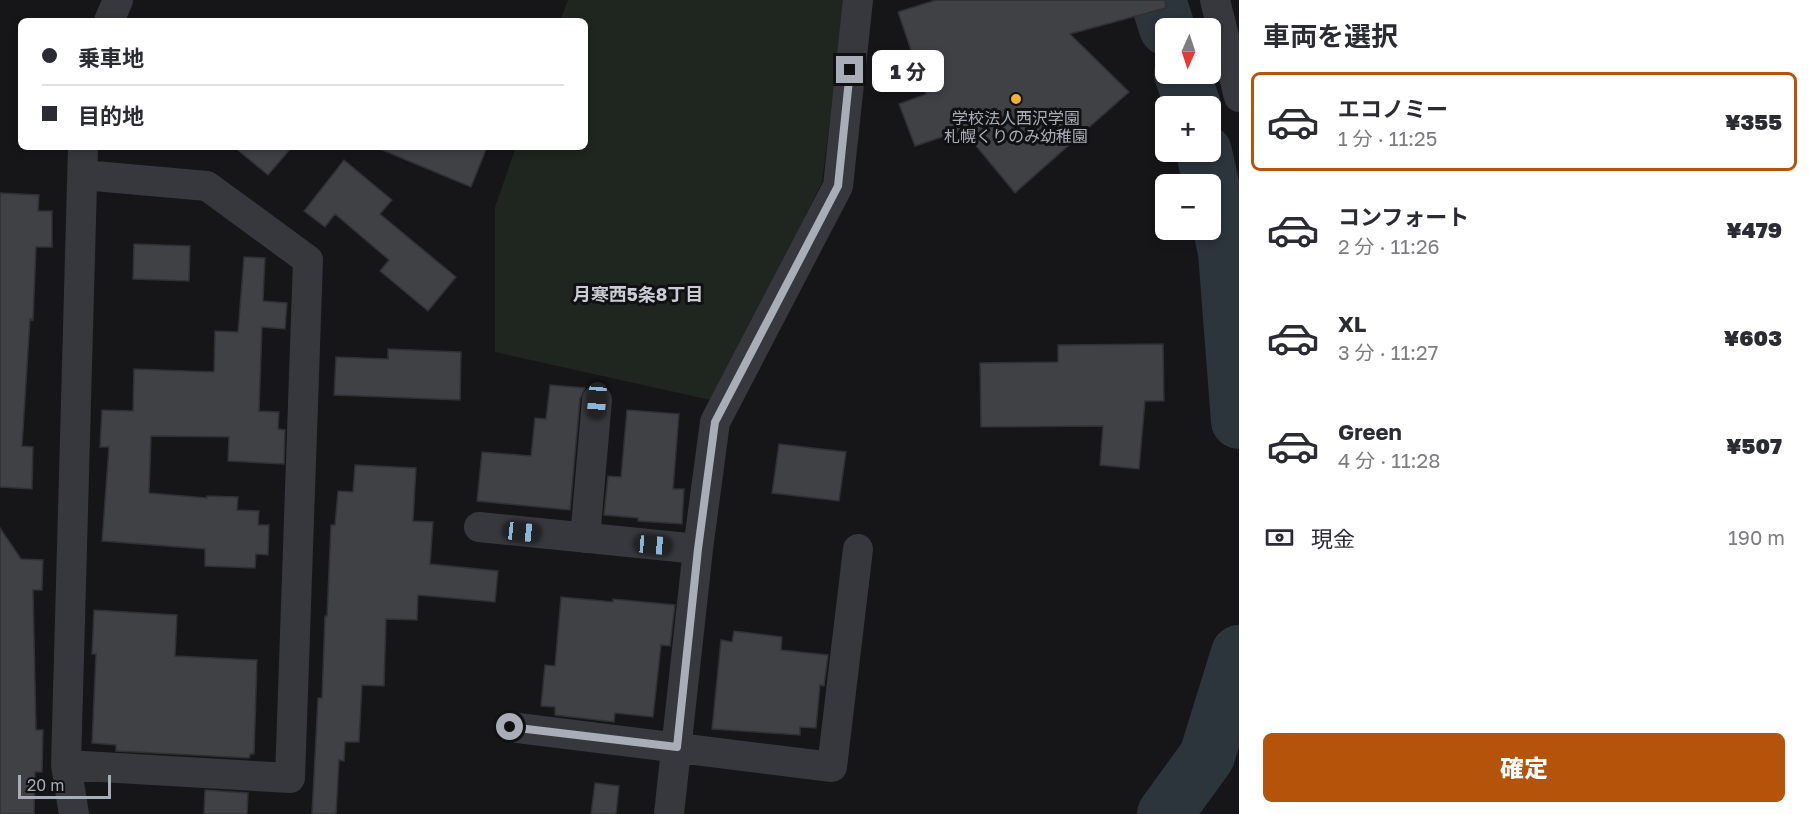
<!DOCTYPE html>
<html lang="ja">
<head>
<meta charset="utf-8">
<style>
  :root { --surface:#fff; --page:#f7f7f7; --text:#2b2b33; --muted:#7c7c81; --line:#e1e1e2; --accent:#b45309 }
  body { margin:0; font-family:"Golos Text","Noto Sans JP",sans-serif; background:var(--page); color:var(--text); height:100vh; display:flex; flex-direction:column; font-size:22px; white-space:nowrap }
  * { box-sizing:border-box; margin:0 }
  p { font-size:20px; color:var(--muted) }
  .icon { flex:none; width:33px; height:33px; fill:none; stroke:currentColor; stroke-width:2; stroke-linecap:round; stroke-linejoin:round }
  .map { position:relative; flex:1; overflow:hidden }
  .details { display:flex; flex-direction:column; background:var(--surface); width:570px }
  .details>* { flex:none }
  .top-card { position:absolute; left:18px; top:18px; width:570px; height:132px; border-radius:9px; box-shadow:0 3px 9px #0003; display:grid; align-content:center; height:132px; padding:0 24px; background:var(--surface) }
  .needle { width:39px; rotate:183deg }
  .controls { position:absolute; left:1155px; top:18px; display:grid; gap:12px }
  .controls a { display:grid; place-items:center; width:66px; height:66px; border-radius:9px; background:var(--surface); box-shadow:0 3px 9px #0003; font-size:30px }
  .scale { position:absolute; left:18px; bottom:15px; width:93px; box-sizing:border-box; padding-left:6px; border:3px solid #a8adb8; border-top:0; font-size:16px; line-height:21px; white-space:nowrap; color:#a8adb8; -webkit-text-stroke:4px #111113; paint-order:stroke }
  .end { position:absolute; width:27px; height:27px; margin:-14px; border:8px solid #a8adb8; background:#111; box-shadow:0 0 0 3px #111 }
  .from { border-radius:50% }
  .bubble { position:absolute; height:42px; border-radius:9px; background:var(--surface); box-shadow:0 3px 9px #0003; font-size:20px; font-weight:800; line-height:42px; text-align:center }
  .car { position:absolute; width:18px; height:36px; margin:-18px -9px; border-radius:8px; box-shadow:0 0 4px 2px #0007; background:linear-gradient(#222 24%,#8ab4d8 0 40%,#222 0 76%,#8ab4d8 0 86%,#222 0) }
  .top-card b { display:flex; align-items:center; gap:21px; height:57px; font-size:22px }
  .top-card b+b { border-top:2px solid var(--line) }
  .top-card i { width:15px; height:15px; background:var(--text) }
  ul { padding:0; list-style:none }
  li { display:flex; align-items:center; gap:18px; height:99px; margin:0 12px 9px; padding:0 12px; border:3px solid transparent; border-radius:9px }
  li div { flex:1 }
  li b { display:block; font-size:22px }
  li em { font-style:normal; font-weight:800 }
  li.current { border-color:var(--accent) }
  li>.icon { width:54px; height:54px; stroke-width:1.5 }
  h2 { padding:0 24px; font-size:27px; line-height:72px }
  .pay { display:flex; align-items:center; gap:15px; height:66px; padding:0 24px; font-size:22px }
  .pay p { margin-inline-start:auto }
  .button { display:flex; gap:12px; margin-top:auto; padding:12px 24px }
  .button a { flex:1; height:69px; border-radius:9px; background:var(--accent); color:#fff; font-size:24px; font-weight:800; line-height:69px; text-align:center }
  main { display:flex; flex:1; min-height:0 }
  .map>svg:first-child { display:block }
  .green { fill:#1e261f }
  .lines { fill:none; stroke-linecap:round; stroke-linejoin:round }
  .river { stroke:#2c353c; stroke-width:56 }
  .building { fill:#404145; stroke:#303034; stroke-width:1.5 }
  .minor { stroke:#37383d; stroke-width:30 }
  .route { stroke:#a8adb8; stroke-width:8 }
  .poi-dot { fill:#f2b134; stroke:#111113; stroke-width:2 }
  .labels { text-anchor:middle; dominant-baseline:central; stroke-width:6; stroke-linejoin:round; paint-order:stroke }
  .poi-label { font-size:16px; fill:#a8adb8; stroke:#111113 }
  .neighbourhood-label { font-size:18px; font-weight:bold; fill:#c9ccd4; stroke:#111113 }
</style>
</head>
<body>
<main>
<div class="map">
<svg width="1239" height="814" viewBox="0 0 1239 814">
  <rect width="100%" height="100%" fill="#161618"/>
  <path class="green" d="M568 0H845L822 182 715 401 495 352V207L516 147H585V21H560Z"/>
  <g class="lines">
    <path class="river" d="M1158 0 1167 28
      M1182 74 1193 106
      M1204 152 1226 252 1239 421
      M1165 814 1207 756 1239 653"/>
  </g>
  <path class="building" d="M936 0H1165L1166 8 1070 34 1129 92 1015 193 963 130 915 146 899 104 926 94 898 12Z
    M234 147H292L268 175Z
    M375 147H487L471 187Z
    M344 160 392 200 380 214 456 277 428 311 380 271 389 260 335 214 325 227 304 211Z
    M0 193 39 195 38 211H52V247H36L33 320 30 319 22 446 33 447 32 489 0 487Z
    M134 244 190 246 189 281 133 279Z
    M244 257 265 258 263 301 287 303 285 329 262 327 259 411 279 412 278 429 285 430 284 464 228 461 229 437 151 436 149 493 207 498V496L238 497 237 510 259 511 258 525H269L268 555 256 554 255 568 205 566V549L102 541 109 447H100L102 410 133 411 134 369 214 372 215 331 238 332Z
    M1163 344 1164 401H1145L1139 469 1100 465 1103 426 981 427 980 363 1058 362V345Z
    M388 349 461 352 460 400 334 395 336 357 388 359Z
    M550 385 585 388 580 399 570 510 477 501 482 452 531 456 535 418 546 419Z
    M627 410 679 414 673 489H684L682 524 638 521V518L604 515 608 476 621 477Z
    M779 444 846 452 839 501 772 493Z
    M355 465 416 468 413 521 433 522 430 564 498 571 495 602 418 595 417 620 386 619 384 686 362 685 359 742H345L344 761 339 760 336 814H312L318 698H322L325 616H327L331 525H335L338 491 353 492Z
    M0 528 21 559 43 560 42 590H33L36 730H43L42 772H35L34 814H0Z
    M561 597 613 602V599L675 605 670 646 661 645 653 717 615 713 614 722 555 715V707L541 706 545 665 555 666Z
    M94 610 177 615 175 656 257 660 254 754H250L249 758 116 751V745L92 743 96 654H92Z
    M734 631 782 637 781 650 828 655 824 686 820 685 816 728 800 727V735L712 729 721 640 732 642Z
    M595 783 619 786 616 814H591Z
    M205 790 248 793 247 814H204Z"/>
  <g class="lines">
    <path class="minor" d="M1215 0 1239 97
      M109 21 118 0
      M479 527 698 549
      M585 538 597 400
      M510 727 832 767 858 549
      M66 765 290 778 308 260 207 186 83 175
      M74 814 66 765 83 147
      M669 814 698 549 715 422 838 186 858 0"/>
  </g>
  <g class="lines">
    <path class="route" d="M510 727 677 747 698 549 715 422 838 186 850 70"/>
  </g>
  <circle class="poi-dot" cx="1016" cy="99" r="6"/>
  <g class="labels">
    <g class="poi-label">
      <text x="1016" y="118">学校法人西沢学園<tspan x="1016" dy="18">札幌くりのみ幼稚園</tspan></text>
    </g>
    <g class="neighbourhood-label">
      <text x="638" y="294">月寒西5条8丁目</text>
    </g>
  </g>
</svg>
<div class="controls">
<a><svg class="needle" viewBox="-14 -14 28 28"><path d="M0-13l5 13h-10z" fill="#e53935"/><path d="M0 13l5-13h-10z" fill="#7c7c81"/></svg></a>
<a>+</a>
<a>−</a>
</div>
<div class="scale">20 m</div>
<i class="end from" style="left:510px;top:727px"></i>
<i class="end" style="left:850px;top:70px"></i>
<div class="bubble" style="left:872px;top:50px;width:72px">1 分</div>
<i class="car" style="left:597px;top:400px;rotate:185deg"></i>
<i class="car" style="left:522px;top:532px;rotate:96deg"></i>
<i class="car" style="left:653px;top:545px;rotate:95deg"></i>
<div class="top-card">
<b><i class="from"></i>乗車地</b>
<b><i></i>目的地</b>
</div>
</div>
<section class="details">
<h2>車両を選択</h2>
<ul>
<li class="current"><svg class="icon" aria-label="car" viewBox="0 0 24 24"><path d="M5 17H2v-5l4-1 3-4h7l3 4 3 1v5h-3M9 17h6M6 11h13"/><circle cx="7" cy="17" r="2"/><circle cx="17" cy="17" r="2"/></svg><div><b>エコノミー</b><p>1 分 · 11:25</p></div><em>¥355</em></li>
<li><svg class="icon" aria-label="car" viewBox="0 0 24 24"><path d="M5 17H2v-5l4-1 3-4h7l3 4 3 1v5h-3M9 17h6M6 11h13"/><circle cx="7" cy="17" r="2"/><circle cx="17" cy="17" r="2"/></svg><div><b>コンフォート</b><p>2 分 · 11:26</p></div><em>¥479</em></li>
<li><svg class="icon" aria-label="car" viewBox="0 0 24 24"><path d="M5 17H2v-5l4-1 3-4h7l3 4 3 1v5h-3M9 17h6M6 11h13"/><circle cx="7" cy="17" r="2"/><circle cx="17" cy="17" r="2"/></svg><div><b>XL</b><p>3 分 · 11:27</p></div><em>¥603</em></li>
<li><svg class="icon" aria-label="car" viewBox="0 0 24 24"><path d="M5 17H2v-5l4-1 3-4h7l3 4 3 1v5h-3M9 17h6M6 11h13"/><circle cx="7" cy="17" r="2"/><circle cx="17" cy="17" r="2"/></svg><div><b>Green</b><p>4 分 · 11:28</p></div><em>¥507</em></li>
</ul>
<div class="pay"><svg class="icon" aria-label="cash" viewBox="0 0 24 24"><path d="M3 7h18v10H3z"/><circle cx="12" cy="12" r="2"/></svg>現金<p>190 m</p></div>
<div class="button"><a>確定</a></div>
</section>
</main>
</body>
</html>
